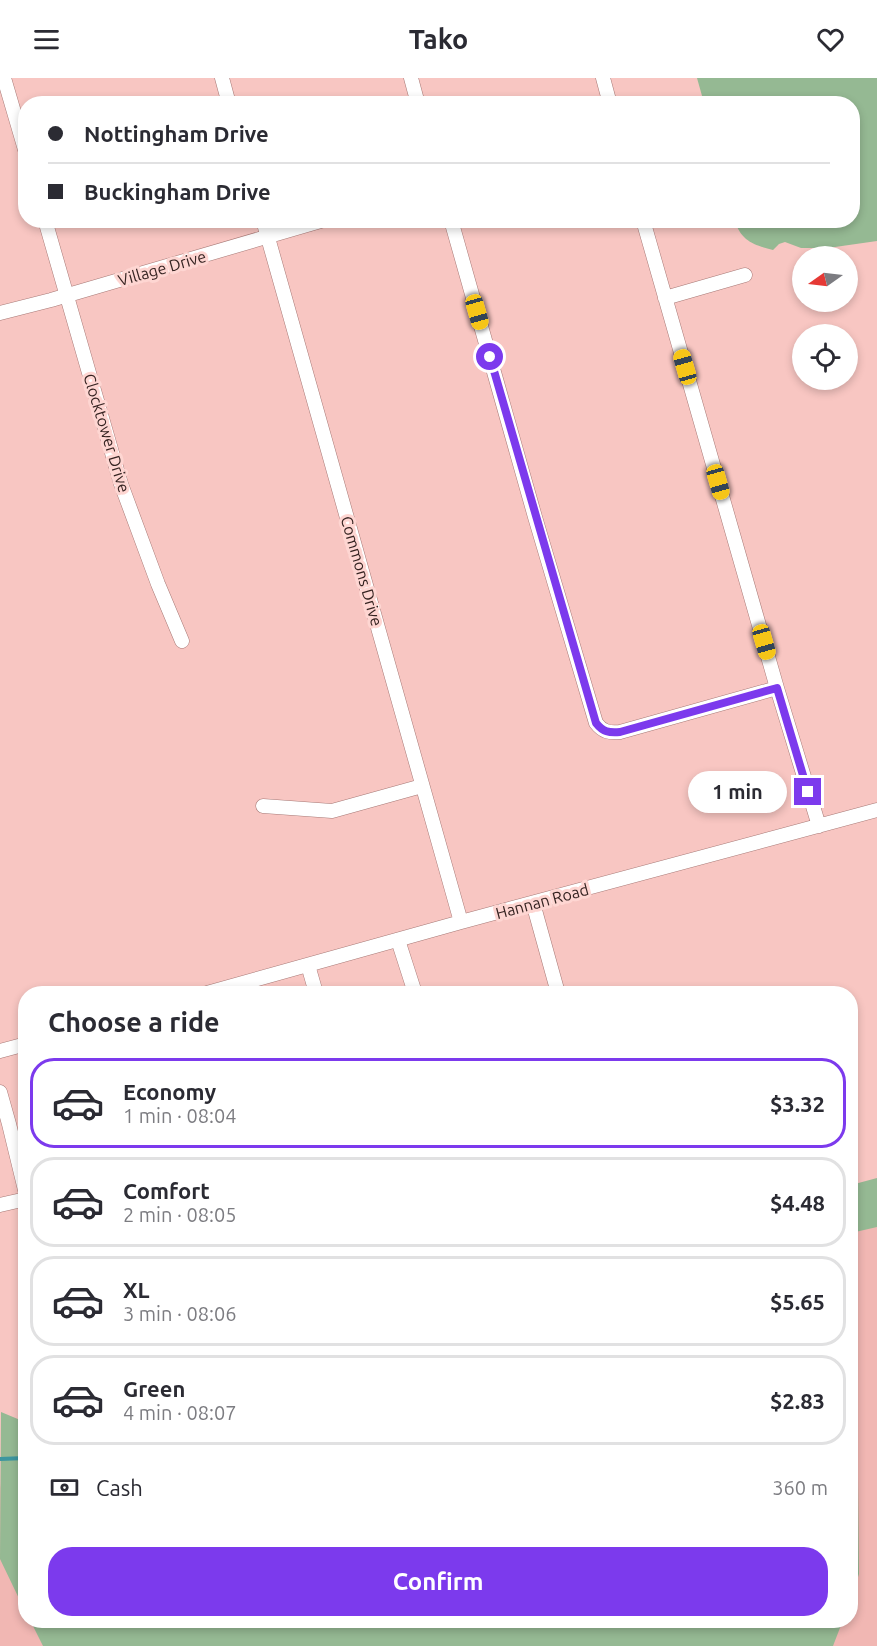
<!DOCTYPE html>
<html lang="en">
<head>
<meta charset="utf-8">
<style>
  :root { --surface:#fff; --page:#f7f7f7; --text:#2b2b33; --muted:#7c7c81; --line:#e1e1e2; --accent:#7c3aed }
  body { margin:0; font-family:Ubuntu,sans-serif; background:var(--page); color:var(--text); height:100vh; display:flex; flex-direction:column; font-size:22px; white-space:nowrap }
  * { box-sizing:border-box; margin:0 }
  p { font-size:20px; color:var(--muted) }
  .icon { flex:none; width:33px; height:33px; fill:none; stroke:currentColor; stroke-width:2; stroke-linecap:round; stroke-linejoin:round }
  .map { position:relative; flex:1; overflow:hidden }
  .details { position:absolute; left:18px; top:908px; width:840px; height:642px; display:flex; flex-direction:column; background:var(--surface); border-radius:24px; box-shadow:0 3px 9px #0003 }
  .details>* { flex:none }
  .guide { position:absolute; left:18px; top:18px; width:842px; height:132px; border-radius:24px; box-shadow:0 3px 9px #0003; display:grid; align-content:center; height:132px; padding:0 30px; background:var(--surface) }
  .needle { width:39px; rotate:256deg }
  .fabs { position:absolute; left:792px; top:168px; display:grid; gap:12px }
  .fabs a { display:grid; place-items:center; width:66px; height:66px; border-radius:50%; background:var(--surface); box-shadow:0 3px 9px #0003; font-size:30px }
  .end { position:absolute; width:27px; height:27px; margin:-14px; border:8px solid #7c3aed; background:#fff; box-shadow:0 0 0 3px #fff }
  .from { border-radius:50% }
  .bubble { position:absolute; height:42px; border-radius:21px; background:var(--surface); box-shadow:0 3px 9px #0003; font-size:20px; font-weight:600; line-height:42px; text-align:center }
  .car { position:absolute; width:18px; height:36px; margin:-18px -9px; border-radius:8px; box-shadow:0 0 4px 2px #0007; background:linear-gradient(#f5c518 24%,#345 0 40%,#f5c518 0 76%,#345 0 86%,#f5c518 0) }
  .guide b { display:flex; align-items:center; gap:21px; height:57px; font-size:22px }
  .guide b+b { border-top:2px solid var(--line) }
  .guide i { width:15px; height:15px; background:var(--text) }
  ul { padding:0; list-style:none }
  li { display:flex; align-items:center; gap:18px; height:90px; margin:0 12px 9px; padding:0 18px; border:3px solid var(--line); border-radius:24px }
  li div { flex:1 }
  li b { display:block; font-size:22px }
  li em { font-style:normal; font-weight:600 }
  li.current { border-color:var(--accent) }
  li>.icon { width:54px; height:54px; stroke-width:1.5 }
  h2 { padding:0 30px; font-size:27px; line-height:72px }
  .pay { display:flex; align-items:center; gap:15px; height:66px; padding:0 30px; font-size:22px }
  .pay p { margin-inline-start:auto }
  .button { display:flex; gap:12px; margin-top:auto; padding:12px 30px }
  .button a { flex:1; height:69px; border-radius:24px; background:var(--accent); color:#fff; font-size:24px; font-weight:600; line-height:69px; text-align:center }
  header { display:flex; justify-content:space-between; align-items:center; height:78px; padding:0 30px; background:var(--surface); font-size:27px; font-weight:600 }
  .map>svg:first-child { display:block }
  .built { fill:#f1b7b3 }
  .green { fill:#95b993 }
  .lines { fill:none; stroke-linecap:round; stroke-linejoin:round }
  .stream { stroke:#3d969f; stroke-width:4 }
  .minor-casing { stroke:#a77976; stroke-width:15 }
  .minor { stroke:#fff; stroke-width:14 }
  .route { stroke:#7c3aed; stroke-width:8 }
  .labels { text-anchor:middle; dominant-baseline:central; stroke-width:6; stroke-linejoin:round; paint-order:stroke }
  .street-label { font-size:16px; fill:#352321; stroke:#fed6d2 }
</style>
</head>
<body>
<header><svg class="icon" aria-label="menu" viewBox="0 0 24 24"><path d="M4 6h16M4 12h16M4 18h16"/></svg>Tako<svg class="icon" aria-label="heart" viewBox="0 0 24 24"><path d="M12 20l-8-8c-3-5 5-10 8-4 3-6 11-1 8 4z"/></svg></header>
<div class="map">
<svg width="877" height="1568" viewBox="0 0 877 1568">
  <rect width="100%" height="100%" fill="#f8c6c2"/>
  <path class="built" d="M877 1133V1568H0V1406L25 1508 26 1542H850L851 1140Z"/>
  <path class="green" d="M697 0H877V163L828 170H801L785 164 779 166 773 172C754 167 741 163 735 143L852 142V26L704 25Z
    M877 1100V1149L851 1155V1107Z
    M1 1334 25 1344V1533L0 1481Z
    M850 1362 858 1399 859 1496 851 1521Z
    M30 1542H843L833 1568H43Z"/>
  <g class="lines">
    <path class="stream" d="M0 1381 26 1380"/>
    <defs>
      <path id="minor" d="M4 0 26 75
        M222 0 229 26
        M411 0 418 26
        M603 0 610 26
        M45 142 121 406 158 506 182 563
        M263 142 461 844
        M451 142 535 439 596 645C603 654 609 655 620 654L777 610
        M643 142 777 610 819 748
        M665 220 745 197
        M0 235 51 222 324 142
        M263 728 332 733 422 708
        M533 825 558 915
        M398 862 415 915
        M308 887 316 915
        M207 915 461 844 877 732
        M0 973 26 966
        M0 1014 9 1046 26 1116
        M0 1127 26 1121"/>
    </defs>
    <use href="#minor" class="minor-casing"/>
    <use href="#minor" class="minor"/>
  </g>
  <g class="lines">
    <path class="route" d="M490 279 596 645C603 654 609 655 620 654L777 610 808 714"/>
  </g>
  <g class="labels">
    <g class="street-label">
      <text transform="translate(162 190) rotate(-16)">Village Drive</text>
      <text transform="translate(107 355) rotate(73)">Clocktower Drive</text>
      <text transform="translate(362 493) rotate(74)">Commons Drive</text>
      <text transform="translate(542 823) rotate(-15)">Hannan Road</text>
    </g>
  </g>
</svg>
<div class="fabs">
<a><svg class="needle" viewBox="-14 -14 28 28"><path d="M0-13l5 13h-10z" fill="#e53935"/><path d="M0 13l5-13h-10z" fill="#7c7c81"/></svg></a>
<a><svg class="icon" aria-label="locate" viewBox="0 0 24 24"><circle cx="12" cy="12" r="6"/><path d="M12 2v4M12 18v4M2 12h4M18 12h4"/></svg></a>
</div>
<i class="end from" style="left:490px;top:279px"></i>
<i class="end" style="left:808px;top:714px"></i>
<div class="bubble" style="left:688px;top:693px;width:99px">1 min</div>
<i class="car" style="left:477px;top:234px;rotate:164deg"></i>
<i class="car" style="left:685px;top:289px;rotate:344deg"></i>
<i class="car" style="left:718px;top:404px;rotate:164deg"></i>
<i class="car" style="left:764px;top:564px;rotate:164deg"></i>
<div class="guide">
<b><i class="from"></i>Nottingham Drive</b>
<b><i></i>Buckingham Drive</b>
</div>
<section class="details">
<h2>Choose a ride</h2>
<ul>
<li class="current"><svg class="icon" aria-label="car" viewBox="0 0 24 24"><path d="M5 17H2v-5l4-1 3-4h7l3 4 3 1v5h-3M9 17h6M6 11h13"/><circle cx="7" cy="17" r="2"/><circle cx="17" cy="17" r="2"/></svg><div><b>Economy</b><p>1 min · 08:04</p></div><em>$3.32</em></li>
<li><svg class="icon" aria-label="car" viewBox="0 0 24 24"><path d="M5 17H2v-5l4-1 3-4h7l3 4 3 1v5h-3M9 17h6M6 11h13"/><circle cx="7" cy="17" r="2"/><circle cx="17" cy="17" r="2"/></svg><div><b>Comfort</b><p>2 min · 08:05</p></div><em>$4.48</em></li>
<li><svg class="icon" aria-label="car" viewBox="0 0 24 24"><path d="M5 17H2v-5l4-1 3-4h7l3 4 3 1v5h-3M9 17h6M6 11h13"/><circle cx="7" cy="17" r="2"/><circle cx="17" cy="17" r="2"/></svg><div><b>XL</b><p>3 min · 08:06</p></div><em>$5.65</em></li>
<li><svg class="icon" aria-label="car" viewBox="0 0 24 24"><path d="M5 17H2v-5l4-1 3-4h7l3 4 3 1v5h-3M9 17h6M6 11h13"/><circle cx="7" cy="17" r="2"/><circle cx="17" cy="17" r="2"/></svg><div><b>Green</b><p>4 min · 08:07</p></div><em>$2.83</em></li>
</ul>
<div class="pay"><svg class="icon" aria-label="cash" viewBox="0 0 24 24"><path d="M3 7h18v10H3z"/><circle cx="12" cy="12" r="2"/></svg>Cash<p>360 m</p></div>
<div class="button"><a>Confirm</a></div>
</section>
</div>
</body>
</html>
